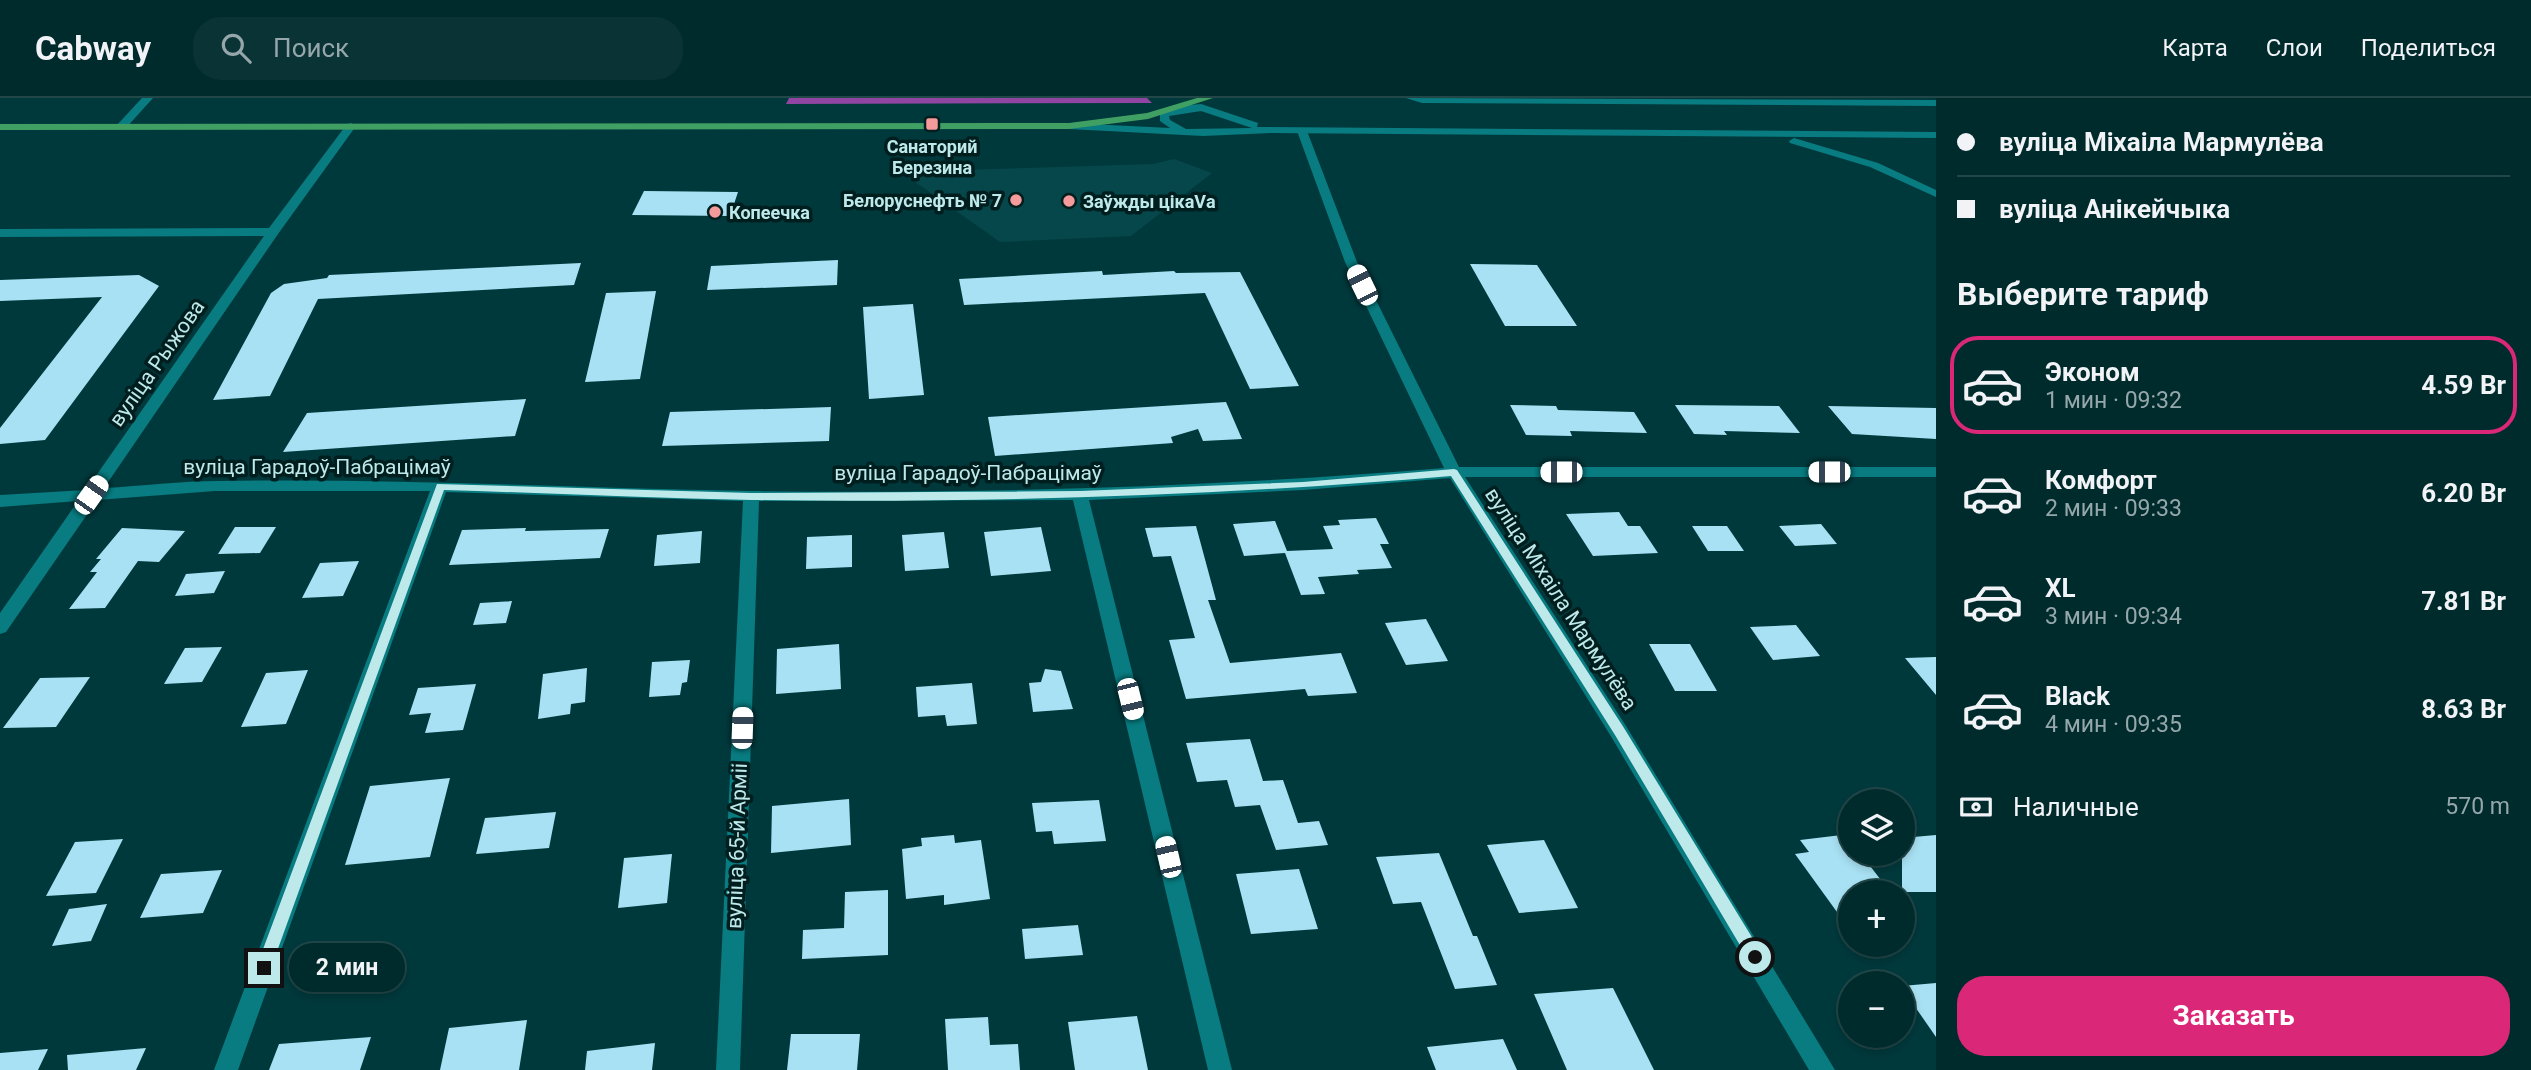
<!DOCTYPE html>
<html lang="ru">
<head>
<meta charset="utf-8">
<style>
  :root { --surface:#002b2d; --page:#0a3335; --text:#f1f3f6; --muted:#95a7aa; --line:#224749; --accent:#db2777 }
  body { margin:0; font-family:Roboto,sans-serif; background:var(--page); color:var(--text); height:100vh; display:flex; flex-direction:column; font-size:26px; white-space:nowrap }
  * { box-sizing:border-box; margin:0 }
  p { font-size:23px; color:var(--muted) }
  .icon { flex:none; width:38px; height:38px; fill:none; stroke:currentColor; stroke-width:2; stroke-linecap:round; stroke-linejoin:round }
  .map { position:relative; flex:1; overflow:hidden }
  .side { display:flex; flex-direction:column; background:var(--surface); width:595px }
  .side>* { flex:none }
  .guide { display:grid; align-content:center; height:154px; padding:0 21px; background:var(--surface) }
  .tools { position:absolute; left:1838px; top:691px; display:grid; gap:14px }
  .tools a { display:grid; place-items:center; width:77px; height:77px; border-radius:50%; background:var(--surface); box-shadow:0 4px 10px #0003,0 0 0 2px var(--line); font-size:35px }
  .end { position:absolute; width:32px; height:32px; margin:-16px; border:9px solid #bee9eb; background:#111; box-shadow:0 0 0 4px #111 }
  .from { border-radius:50% }
  .bubble { position:absolute; height:49px; border-radius:24px; background:var(--surface); box-shadow:0 4px 10px #0003,0 0 0 2px var(--line); font-size:23px; font-weight:700; line-height:49px; text-align:center }
  .car { position:absolute; width:21px; height:42px; margin:-21px -10px; border-radius:9px; box-shadow:0 0 5px 2px #0007; background:linear-gradient(#fff 24%,#345 0 40%,#fff 0 76%,#345 0 86%,#fff 0) }
  .guide b { display:flex; align-items:center; gap:24px; height:66px; font-size:26px }
  .guide b+b { border-top:2px solid var(--line) }
  .guide i { width:18px; height:18px; background:var(--text) }
  ul { padding:0; list-style:none }
  li { display:flex; align-items:center; gap:21px; height:98px; margin:0 14px 10px; padding:0 7px; border:4px solid transparent; border-radius:28px }
  li div { flex:1 }
  li b { display:block; font-size:26px }
  li em { font-style:normal; font-weight:700 }
  li.active { border-color:var(--accent) }
  li>.icon { width:63px; height:63px; stroke-width:1.5 }
  h2 { padding:0 21px; font-size:32px; line-height:84px }
  .pay { display:flex; align-items:center; gap:18px; height:77px; padding:0 21px; font-size:26px }
  .pay p { margin-inline-start:auto }
  .cta { display:flex; gap:14px; margin-top:auto; padding:14px 21px }
  .cta a { flex:1; height:80px; border-radius:28px; background:var(--accent); color:#fff; font-size:28px; font-weight:700; line-height:80px; text-align:center }
  header { display:flex; align-items:center; gap:42px; box-sizing:border-box; height:98px; padding:0 35px; background:var(--surface); border-bottom:2px solid var(--line) }
  header strong { font-size:33px }
  nav { display:flex; gap:38px; margin-inline-start:auto; font-size:24px }
  .search { width:490px; height:63px; background:var(--page); display:flex; align-items:center; gap:18px; box-sizing:border-box; padding:0 24px; border-radius:28px; color:var(--muted); font-size:26px }
  main { display:flex; flex:1; min-height:0 }
  .map>svg:first-child { display:block }
  .built { fill:#05474a }
  .forest { fill:#8f45a1 }
  .building { fill:#a8e1f3 }
  .lines { fill:none; stroke-linecap:round; stroke-linejoin:round }
  .street { fill:#087c80; fill-rule:evenodd }
  .secondary { fill:#087c80; fill-rule:evenodd }
  .primary { fill:#40a063; fill-rule:evenodd }
  .route { fill:#bee9eb }
  .poi-dot { fill:#f59b9b; stroke:#011e1f; stroke-width:2.5 }
  .labels { text-anchor:middle; dominant-baseline:central; stroke-width:7; stroke-linejoin:round; paint-order:stroke }
  .far-poi-label { font-size:18px; font-weight:bold; fill:#bee9eb; stroke:#011e1f; text-anchor:start }
  .street-label { font-size:21px; fill:#bee9eb; stroke:#011e1f }
</style>
</head>
<body>
<header>
<strong>Cabway</strong>
<div class="search"><svg class="icon" aria-label="search" viewBox="0 0 24 24"><circle cx="10" cy="10" r="6"/><path d="M15 15l6 6"/></svg>Поиск</div>
<nav><a>Карта</a><a>Слои</a><a>Поделиться</a></nav>
</header>
<main>
<div class="map">
<svg width="1936" height="972" viewBox="0 0 1936 972">
  <rect width="100%" height="100%" fill="#00393c"/>
  <path class="built" d="M1174 61 1212 75 1131 138 1000 144 901 74 1153 66Z"/>
  <path class="forest" d="M789 0H1147L1152 5 786 6Z"/>
  <path class="building" d="M644 93 738 94 730 118 632 117Z
    M838 162 837 187 707 192 711 168Z
    M581 165 574 187 318 201 270 298 213 302 271 195 284 186 327 180 329 177Z
    M1470 166 1537 167 1577 228H1505Z
    M1102 173 1103 177 1174 173 1176 175 1240 174 1299 288 1250 291 1205 195 964 207 959 181Z
    M139 177 159 188 45 342 0 346V330L102 199 0 203V182Z
    M656 193 640 281 585 284 606 195Z
    M913 206 924 297 869 301 863 209Z
    M526 301 515 338 283 354 307 315Z
    M1226 304 1242 341 1203 343 1198 331 1171 339 1173 345 995 358 988 319Z
    M1510 307 1556 308 1558 312 1634 314 1647 335 1570 333 1572 338 1526 337Z
    M1675 307 1779 308 1800 335 1724 333 1727 337 1694 336Z
    M1828 308 1936 310V341L1852 336Z
    M831 309 829 343 662 348 670 314Z
    M1619 414 1628 428H1640L1658 455 1593 458 1566 416Z
    M1376 420 1389 446H1380L1392 470 1357 472 1359 476 1318 479 1325 496 1301 497 1285 455 1244 458 1233 426 1275 423 1287 453 1333 451 1323 428 1340 427 1338 422Z
    M1821 426 1837 446 1795 448 1779 428Z
    M1196 428 1216 502H1208L1230 565 1341 555 1357 595 1308 598 1305 591 1186 601 1169 542 1195 540 1171 458 1153 459 1145 430Z
    M1692 428H1727L1744 453H1708Z
    M235 429H276L260 455 218 456Z
    M1041 429 1051 473 991 478 984 434Z
    M122 430 185 433 159 464 138 463 105 510 69 511 97 474H90L101 461H96Z
    M526 430 525 433 609 431 600 460 449 467 462 432Z
    M702 433 700 465 654 468 657 437Z
    M944 434 949 470 905 473 902 437Z
    M852 437V469L806 471 807 439Z
    M359 463 343 498 302 500 320 465Z
    M225 473 214 495 175 498 186 476Z
    M512 503 506 525 473 527 480 505Z
    M1426 521 1448 563 1406 567 1385 525Z
    M1796 527 1820 558 1773 562 1750 529Z
    M839 546 841 591 776 596 777 551Z
    M1649 546H1690L1717 593H1675Z
    M222 549 202 584 164 586 185 550Z
    M1936 559V597L1905 560Z
    M690 562 687 584 682 585 680 597 649 599 652 564Z
    M587 570 585 604 571 606 570 616 538 621 543 576Z
    M1045 571 1061 573 1073 611 1033 614 1029 585 1041 584Z
    M308 572 286 626 241 629 266 575Z
    M90 579 56 629 3 630 40 580Z
    M972 585 977 626 947 628 945 617 918 619 916 589Z
    M476 586 463 632 425 635 431 615 409 617 418 590Z
    M1250 641 1263 683 1283 682 1298 725 1319 723 1328 747 1276 752 1260 707 1235 709 1227 682 1197 684 1186 645Z
    M450 680 430 759 345 767 370 688Z
    M849 701 851 747 771 755 772 708Z
    M1099 702 1106 743 1054 746 1052 733 1036 734 1032 705Z
    M556 714 549 750 476 756 485 720Z
    M1850 736V756H1861L1890 794H1850V832L1795 756 1809 754 1800 742Z
    M954 737 955 745 981 742 990 801 944 807V797L906 801 902 751 922 748 921 740Z
    M1936 737V794H1902V740Z
    M123 741 96 795 46 798 75 744Z
    M1544 742 1578 810 1519 815 1487 747Z
    M1439 755 1473 838H1477L1497 887 1455 891 1421 804 1393 806 1376 759Z
    M672 756 667 805 618 810 624 760Z
    M1299 771 1318 831 1251 836 1236 776Z
    M222 772 203 815 140 820 161 776Z
    M888 792V857L802 861 803 832 844 830 845 794Z
    M107 806 91 843 52 848 69 811Z
    M1078 827 1083 857 1025 861 1022 831Z
    M1936 885V939L1902 890V888Z
    M1613 890 1654 972H1567L1534 896Z
    M1137 918 1148 972H1075L1068 924Z
    M988 919 990 947 1018 946 1020 972H948L945 921Z
    M527 922 519 972H440L449 930Z
    M791 936H860L857 972H787Z
    M371 939 360 972H269L279 946Z
    M1503 941 1517 972H1436L1427 949Z
    M655 945 652 972H585L587 953Z
    M146 950 136 972H68L67 957Z
    M48 951 38 972H0V955Z"/>
  <g class="lines">
    <path class="street" d="M142 0H153L125 31H117V27Z
      M1406 0 1936 2V8L1422 5Z
      M351 25 356 28 278 136 104 390C142 388 181 383 219 383 396 380 573 390 751 393 982 396 1213 389 1444 370L1345 164 1297 33 1302 30 1307 33 1357 164 1459 369H1936V379H1465L1626 628 1835 972H1809L1612 640 1450 380 1303 392 1089 402 1232 972H1208L1073 402 759 403 740 972H716L743 403 446 394 238 972H214L430 393H215L97 402 6 534 0 536V515L78 403 0 409V397L86 392 264 138 0 139V131L269 130 347 26Z"/>
    <path class="secondary" d="M1201 6 1258 25 1257 29 1936 34V40L1271 35 1203 38 1069 31 1064 28 1069 25 1170 30 1160 23V14L1178 8ZM1201 13 1252 30 1186 31 1170 22 1169 18Z
      M1794 40 1878 65 1936 92V99L1870 69 1790 45 1789 43Z"/>
    <path class="primary" d="M1197 0H1213L1148 21 1069 31 0 32V26L1069 25 1147 15Z"/>
  </g>
  <path class="route" d="M1454 371 1457 372 1624 630 1761 854 1763 859 1761 864 1755 867 1750 864 1615 637 1451 378C1218 398 985 405 752 402 649 400 547 395 444 392L271 870 269 876 264 878 258 876 256 870 437 386 751 395 1080 393 1303 384Z"/>
  <g class="poi-dot">
    <rect x="925" y="19" width="14" height="14" rx="3.5"/>
    <circle cx="1016" cy="102" r="7"/>
    <circle cx="1069" cy="103" r="7"/>
    <circle cx="715" cy="114" r="7"/>
  </g>
  <g class="labels">
    <g class="far-poi-label">
      <text x="932" y="48" text-anchor="middle">Санаторий<tspan x="932" dy="21">Березина</tspan></text>
      <text x="1002" y="102" text-anchor="end">Белоруснефть № 7</text>
      <text x="1083" y="103">Заўжды цікаVа</text>
      <text x="729" y="114">Копеечка</text>
    </g>
    <g class="street-label">
      <text transform="translate(157 265) rotate(-55)">вуліца Рыжова</text>
      <text x="317" y="369">вуліца Гарадоў-Пабрацімаў</text>
      <text x="968" y="375">вуліца Гарадоў-Пабрацімаў</text>
      <text transform="translate(1561 501) rotate(57)">вуліца Міхаіла Мармулёва</text>
      <text transform="translate(737 748) rotate(-88)">вуліца 65-й Арміі</text>
    </g>
  </g>
</svg>
<div class="tools">
<a><svg class="icon" aria-label="layers" viewBox="0 0 24 24"><path d="M12 4l9 5-9 5-9-5zM3 14l9 5 9-5"/></svg></a>
<a>+</a>
<a>−</a>
</div>
<i class="end from" style="left:1755px;top:859px"></i>
<i class="end" style="left:264px;top:870px"></i>
<div class="bubble" style="left:289px;top:845px;width:116px">2 мин</div>
<i class="car" style="left:1362px;top:187px;rotate:334deg"></i>
<i class="car" style="left:1561px;top:374px;rotate:270deg"></i>
<i class="car" style="left:1829px;top:374px;rotate:270deg"></i>
<i class="car" style="left:91px;top:397px;rotate:35deg"></i>
<i class="car" style="left:1130px;top:601px;rotate:166deg"></i>
<i class="car" style="left:742px;top:630px;rotate:2deg"></i>
<i class="car" style="left:1168px;top:759px;rotate:347deg"></i>
</div>
<section class="side">
<div class="guide">
<b><i class="from"></i>вуліца Міхаіла Мармулёва</b>
<b><i></i>вуліца Анікейчыка</b>
</div>
<h2>Выберите тариф</h2>
<ul>
<li class="active"><svg class="icon" aria-label="car" viewBox="0 0 24 24"><path d="M5 17H2v-5l4-1 3-4h7l3 4 3 1v5h-3M9 17h6M6 11h13"/><circle cx="7" cy="17" r="2"/><circle cx="17" cy="17" r="2"/></svg><div><b>Эконом</b><p>1 мин · 09:32</p></div><em>4.59 Br</em></li>
<li><svg class="icon" aria-label="car" viewBox="0 0 24 24"><path d="M5 17H2v-5l4-1 3-4h7l3 4 3 1v5h-3M9 17h6M6 11h13"/><circle cx="7" cy="17" r="2"/><circle cx="17" cy="17" r="2"/></svg><div><b>Комфорт</b><p>2 мин · 09:33</p></div><em>6.20 Br</em></li>
<li><svg class="icon" aria-label="car" viewBox="0 0 24 24"><path d="M5 17H2v-5l4-1 3-4h7l3 4 3 1v5h-3M9 17h6M6 11h13"/><circle cx="7" cy="17" r="2"/><circle cx="17" cy="17" r="2"/></svg><div><b>XL</b><p>3 мин · 09:34</p></div><em>7.81 Br</em></li>
<li><svg class="icon" aria-label="car" viewBox="0 0 24 24"><path d="M5 17H2v-5l4-1 3-4h7l3 4 3 1v5h-3M9 17h6M6 11h13"/><circle cx="7" cy="17" r="2"/><circle cx="17" cy="17" r="2"/></svg><div><b>Black</b><p>4 мин · 09:35</p></div><em>8.63 Br</em></li>
</ul>
<div class="pay"><svg class="icon" aria-label="cash" viewBox="0 0 24 24"><path d="M3 7h18v10H3z"/><circle cx="12" cy="12" r="2"/></svg>Наличные<p>570 m</p></div>
<div class="cta"><a>Заказать</a></div>
</section>
</main>
</body>
</html>
